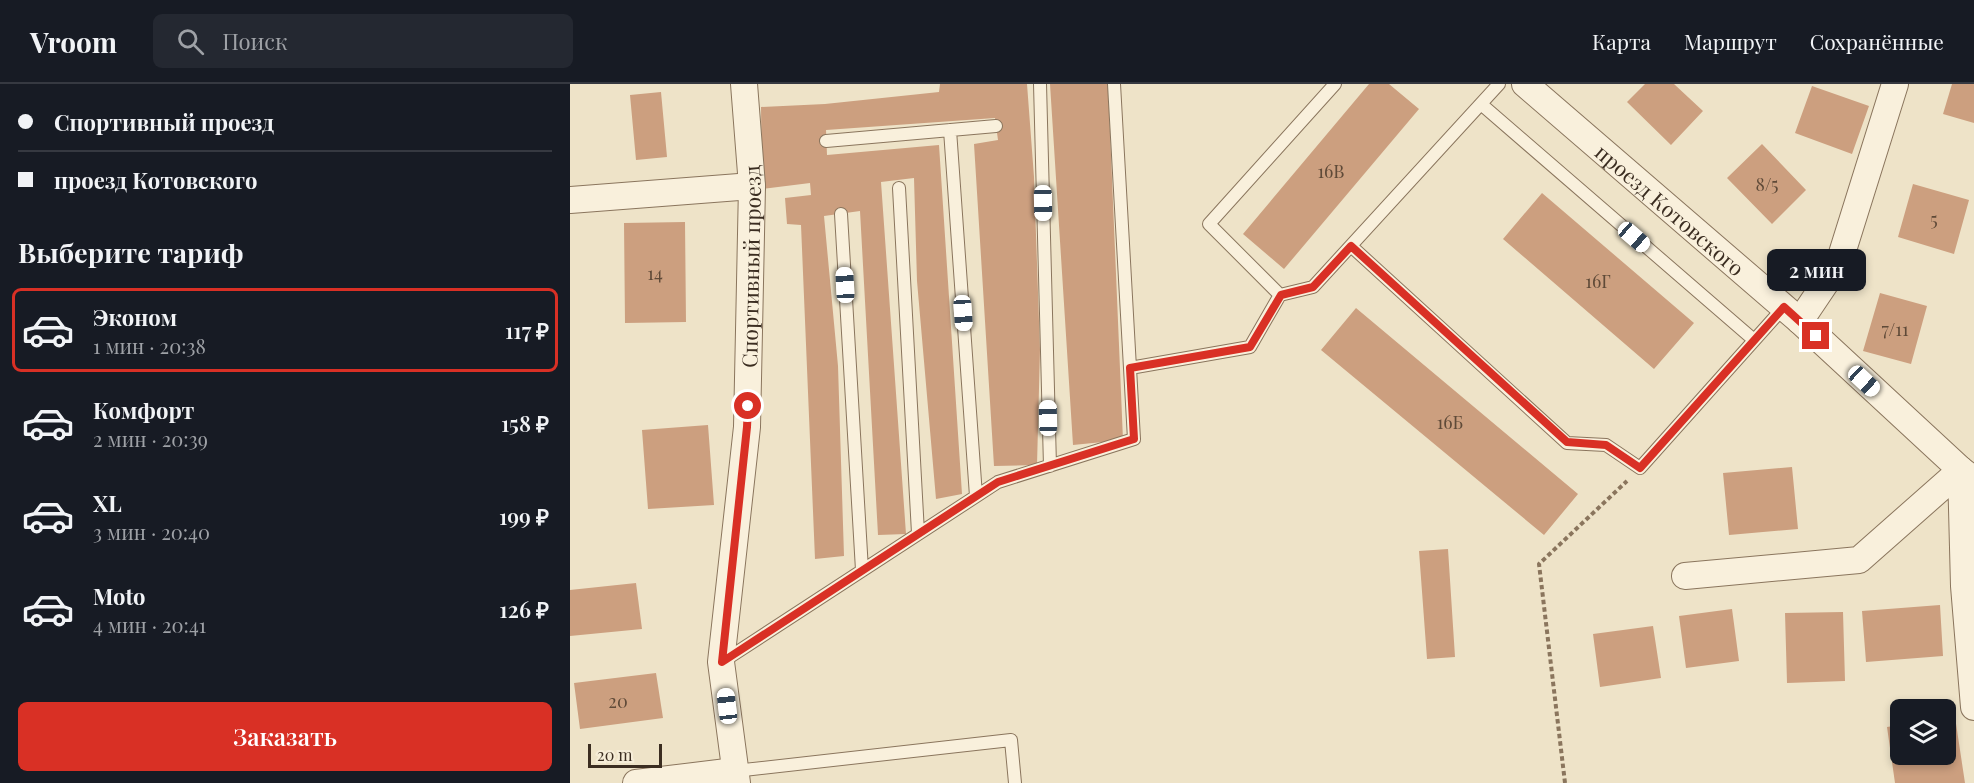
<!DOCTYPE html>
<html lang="ru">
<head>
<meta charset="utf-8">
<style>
  :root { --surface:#171b24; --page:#242831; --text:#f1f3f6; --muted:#9ea1a6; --line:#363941; --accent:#d93025 }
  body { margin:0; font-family:"Playfair Display",serif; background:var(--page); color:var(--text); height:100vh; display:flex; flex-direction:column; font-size:22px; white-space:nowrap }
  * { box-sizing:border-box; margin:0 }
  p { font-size:20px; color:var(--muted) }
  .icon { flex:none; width:33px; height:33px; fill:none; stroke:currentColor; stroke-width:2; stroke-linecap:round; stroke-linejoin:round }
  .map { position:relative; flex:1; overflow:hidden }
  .sheet { display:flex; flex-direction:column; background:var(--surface); width:570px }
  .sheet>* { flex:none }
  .banner { display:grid; align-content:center; height:132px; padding:0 18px; background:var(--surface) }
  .tools { position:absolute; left:1320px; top:615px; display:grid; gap:12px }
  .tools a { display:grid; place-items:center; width:66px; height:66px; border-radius:9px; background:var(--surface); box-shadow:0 3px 9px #0003; font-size:30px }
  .scale { position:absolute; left:18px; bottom:15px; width:74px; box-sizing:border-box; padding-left:6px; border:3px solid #3b2d21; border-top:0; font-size:16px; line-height:21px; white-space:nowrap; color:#3b2d21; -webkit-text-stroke:4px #f6edd8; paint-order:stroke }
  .end { position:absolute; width:27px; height:27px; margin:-14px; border:8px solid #d93025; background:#fff; box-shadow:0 0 0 3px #fff }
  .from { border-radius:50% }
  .bubble { position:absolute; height:42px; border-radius:9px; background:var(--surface); box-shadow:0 3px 9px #0003; font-size:20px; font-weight:600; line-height:42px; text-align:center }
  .car { position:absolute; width:18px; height:36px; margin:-18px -9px; border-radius:8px; box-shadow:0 0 4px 2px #0007; background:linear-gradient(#fff 24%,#345 0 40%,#fff 0 76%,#345 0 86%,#fff 0) }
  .banner b { display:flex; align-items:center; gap:21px; height:57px; font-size:22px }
  .banner b+b { border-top:2px solid var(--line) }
  .banner i { width:15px; height:15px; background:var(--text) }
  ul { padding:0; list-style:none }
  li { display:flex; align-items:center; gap:18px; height:84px; margin:0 12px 9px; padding:0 6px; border:3px solid transparent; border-radius:9px }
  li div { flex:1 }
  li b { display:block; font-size:22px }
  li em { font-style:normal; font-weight:600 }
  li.on { border-color:var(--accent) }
  li>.icon { width:54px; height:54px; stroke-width:1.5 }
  h2 { padding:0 18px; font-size:27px; line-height:72px }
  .cta { display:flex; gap:12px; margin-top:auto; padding:12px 18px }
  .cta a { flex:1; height:69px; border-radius:9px; background:var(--accent); color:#fff; font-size:24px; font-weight:600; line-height:69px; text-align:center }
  header { display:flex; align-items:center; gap:36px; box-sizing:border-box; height:84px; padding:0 30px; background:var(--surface); border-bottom:2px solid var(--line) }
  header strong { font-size:28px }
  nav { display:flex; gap:33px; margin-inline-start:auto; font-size:21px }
  .search { width:420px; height:54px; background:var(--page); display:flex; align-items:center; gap:15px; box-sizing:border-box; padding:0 21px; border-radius:9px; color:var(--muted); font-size:22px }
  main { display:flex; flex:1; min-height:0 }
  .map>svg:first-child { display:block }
  .building { fill:#cc9f7f }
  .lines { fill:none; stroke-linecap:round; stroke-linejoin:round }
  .service-casing { stroke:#8a755d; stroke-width:14 }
  .minor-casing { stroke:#8a755d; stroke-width:28 }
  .path { stroke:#8a755d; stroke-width:4; stroke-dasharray:4.5 3; stroke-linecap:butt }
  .service { stroke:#f9f0dc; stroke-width:12 }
  .minor { stroke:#f9f0dc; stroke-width:26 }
  .route { stroke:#d93025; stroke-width:8 }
  .labels { text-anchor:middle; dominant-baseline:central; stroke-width:4.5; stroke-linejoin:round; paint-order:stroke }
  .number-label { font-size:18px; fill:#5f4a38 }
  .street-label { font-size:21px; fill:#3b2d21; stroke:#f6edd8 }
</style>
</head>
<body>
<header>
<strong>Vroom</strong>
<div class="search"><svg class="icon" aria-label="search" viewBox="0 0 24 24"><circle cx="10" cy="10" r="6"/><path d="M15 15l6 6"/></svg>Поиск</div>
<nav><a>Карта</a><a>Маршрут</a><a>Сохранённые</a></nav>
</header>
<main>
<section class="sheet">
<div class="banner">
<b><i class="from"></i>Спортивный проезд</b>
<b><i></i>проезд Котовского</b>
</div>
<h2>Выберите тариф</h2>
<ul>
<li class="on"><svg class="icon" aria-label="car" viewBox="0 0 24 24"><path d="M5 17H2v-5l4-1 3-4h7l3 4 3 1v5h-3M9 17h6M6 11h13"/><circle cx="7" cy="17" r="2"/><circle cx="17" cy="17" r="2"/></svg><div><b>Эконом</b><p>1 мин · 20:38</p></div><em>117 ₽</em></li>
<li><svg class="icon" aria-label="car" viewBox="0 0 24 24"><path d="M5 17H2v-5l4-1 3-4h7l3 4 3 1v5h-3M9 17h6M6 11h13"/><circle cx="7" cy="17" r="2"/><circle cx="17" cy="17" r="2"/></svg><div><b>Комфорт</b><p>2 мин · 20:39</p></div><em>158 ₽</em></li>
<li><svg class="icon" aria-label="car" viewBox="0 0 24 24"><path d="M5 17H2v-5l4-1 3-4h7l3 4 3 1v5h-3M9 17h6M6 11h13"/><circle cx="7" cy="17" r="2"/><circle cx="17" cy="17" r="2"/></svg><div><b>XL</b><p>3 мин · 20:40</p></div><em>199 ₽</em></li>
<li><svg class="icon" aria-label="car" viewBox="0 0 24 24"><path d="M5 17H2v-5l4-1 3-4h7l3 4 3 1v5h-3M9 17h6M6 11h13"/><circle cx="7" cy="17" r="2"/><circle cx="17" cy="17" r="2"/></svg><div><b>Moto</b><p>4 мин · 20:41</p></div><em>126 ₽</em></li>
</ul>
<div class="cta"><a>Заказать</a></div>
</section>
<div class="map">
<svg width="1404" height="699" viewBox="0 0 1404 699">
  <rect width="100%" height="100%" fill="#eee3c8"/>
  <path class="building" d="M370 0H457L464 93 470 266 467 381 424 382 404 60 428 56 425 34 256 46 257 71 369 61 392 410 366 415 347 197 344 94 311 98 336 450 308 451 290 127 254 132 268 282 274 472 245 475 231 141 217 140 215 114 241 111 240 99 192 105 191 23 255 20 369 8Z
    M480 0H538L553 356 503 361Z
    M799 0H819L849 25 714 185 673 150Z
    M1075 0H1104L1133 27 1101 61 1057 18Z
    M1382 0H1404V39L1373 30Z
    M1242 2 1299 22 1282 70 1225 49Z
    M91 8 97 73 66 76 60 11Z
    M1192 60 1236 106 1202 140 1157 94Z
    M1343 100 1399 116 1384 170 1328 153Z
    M972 109 1124 239 1084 285 933 155Z
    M115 138 116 238 55 239 54 139Z
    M1310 209 1357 222 1341 280 1293 267Z
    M786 224 1008 410 974 451 751 266Z
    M138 341 144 421 78 425 72 346Z
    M1222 383 1228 445 1159 451 1153 389Z
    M878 465 885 573 857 575 849 467Z
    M66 499 72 545 0 552V506Z
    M1370 521 1373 572 1296 578 1292 527Z
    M1162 525 1169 577 1116 584 1109 532Z
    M1273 528 1275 597 1217 599 1215 529Z
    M1083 542 1091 594 1030 603 1023 550Z
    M86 589 93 634 10 645 4 599Z
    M1385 633 1395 699H1325L1317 643 1330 641V670H1376V634Z"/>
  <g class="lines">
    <defs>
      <path id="service" d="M470 0 480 382
        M911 20 1184 256
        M380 46 406 412
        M256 57 426 42
        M329 104 348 449
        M271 130 292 486
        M781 162 997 359 1036 361 1070 384 1214 223
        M710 211 743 203 929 0
        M560 284 680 263 710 211 639 140 765 0
        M152 578 428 398 564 355 544 0
        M165 687 441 656 445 699"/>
      <g id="minor">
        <path id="s1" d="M955 0 1230 237 1391 386 1404 396"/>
        <path d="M0 116 182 102"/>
        <path d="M1230 237 1269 179 1325 0"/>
        <path d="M1115 492 1289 476 1391 386 1394 502 1404 623"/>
        <path d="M66 699 165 687"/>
        <path id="s2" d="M167 699 151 578 177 343 182 102 174 0"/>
      </g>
    </defs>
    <use href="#service" class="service-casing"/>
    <use href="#minor" class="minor-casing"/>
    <path class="path" d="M995 699 969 480 1057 397"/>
    <use href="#service" class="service"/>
    <use href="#minor" class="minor"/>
  </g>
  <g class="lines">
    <path class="route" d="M178 322 177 343 152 578 428 398 564 355 560 284 680 263 711 211 743 203 781 162 997 358 1036 361 1070 384 1214 223 1246 252"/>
  </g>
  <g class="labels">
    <g class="number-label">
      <text x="761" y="87">16В</text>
      <text x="1197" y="100">8/5</text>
      <text x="1364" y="135">5</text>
      <text x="85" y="189">14</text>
      <text x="1028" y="197">16Г</text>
      <text x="1325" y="245">7/11</text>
      <text x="880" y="338">16Б</text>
      <text x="48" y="617">20</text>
    </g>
    <g class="street-label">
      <text stroke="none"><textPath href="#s1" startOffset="192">проезд Котовского</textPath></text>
      <text stroke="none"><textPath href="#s2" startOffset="519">Спортивный проезд</textPath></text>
    </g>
  </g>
</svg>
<div class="tools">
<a><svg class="icon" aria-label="layers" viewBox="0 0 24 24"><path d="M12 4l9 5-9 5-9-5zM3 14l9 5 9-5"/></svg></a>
</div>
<div class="scale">20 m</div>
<i class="end from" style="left:178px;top:322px"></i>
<i class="end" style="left:1246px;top:252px"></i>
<div class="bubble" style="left:1197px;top:165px;width:99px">2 мин</div>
<i class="car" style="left:473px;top:119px;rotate:179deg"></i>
<i class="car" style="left:1064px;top:153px;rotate:131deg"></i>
<i class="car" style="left:275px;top:201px;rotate:357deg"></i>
<i class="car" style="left:393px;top:229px;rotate:176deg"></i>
<i class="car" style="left:1294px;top:297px;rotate:133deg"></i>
<i class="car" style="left:478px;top:334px;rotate:359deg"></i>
<i class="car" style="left:157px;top:622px;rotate:353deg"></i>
</div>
</main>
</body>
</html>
